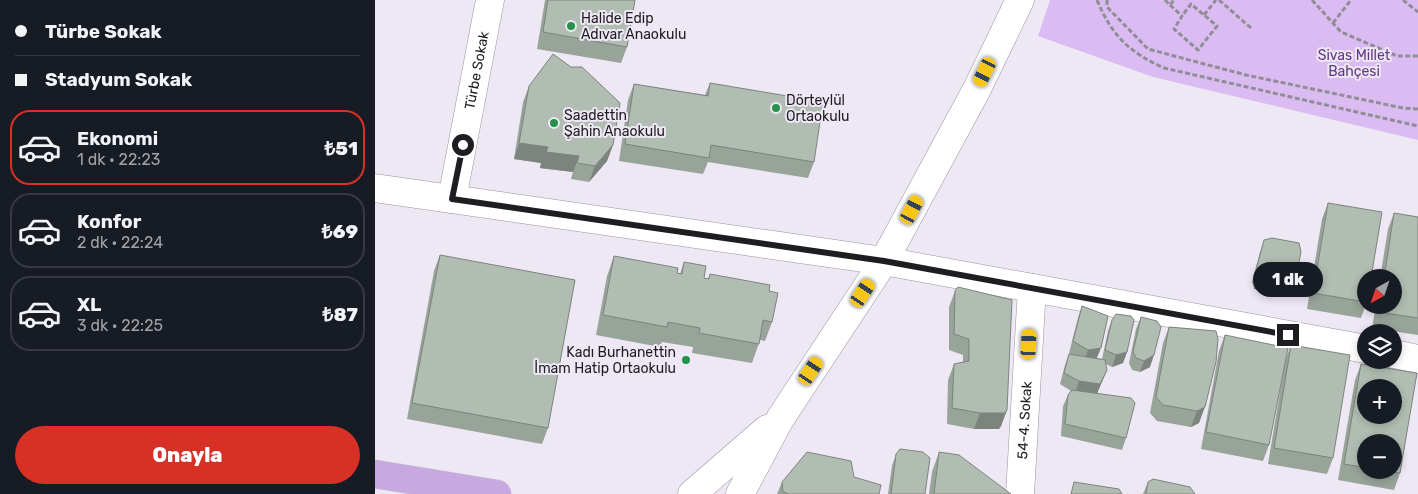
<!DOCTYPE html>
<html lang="tr">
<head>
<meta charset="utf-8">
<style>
  :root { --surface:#171b24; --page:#242831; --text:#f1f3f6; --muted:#9ea1a6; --line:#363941; --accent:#d93025 }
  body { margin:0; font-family:Rubik,sans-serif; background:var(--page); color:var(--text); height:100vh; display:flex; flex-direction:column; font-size:19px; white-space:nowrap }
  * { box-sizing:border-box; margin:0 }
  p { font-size:16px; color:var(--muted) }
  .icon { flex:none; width:28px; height:28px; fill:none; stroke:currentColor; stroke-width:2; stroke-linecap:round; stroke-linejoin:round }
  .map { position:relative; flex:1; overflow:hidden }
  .sheet { display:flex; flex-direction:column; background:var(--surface); width:375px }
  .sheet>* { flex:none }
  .guide { display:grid; align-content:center; height:110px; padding:0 15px; background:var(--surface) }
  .needle { width:32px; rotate:220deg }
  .buttons { position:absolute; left:982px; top:269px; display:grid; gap:10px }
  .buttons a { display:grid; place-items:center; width:45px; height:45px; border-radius:50%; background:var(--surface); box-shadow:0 2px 8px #0003; font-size:25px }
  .end { position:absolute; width:22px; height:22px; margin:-11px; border:6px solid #1f1d22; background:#fff; box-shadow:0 0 0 2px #fff }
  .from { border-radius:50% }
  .bubble { position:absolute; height:35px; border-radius:18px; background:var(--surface); box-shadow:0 2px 8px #0003; font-size:16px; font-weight:800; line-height:35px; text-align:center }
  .car { position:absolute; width:15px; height:30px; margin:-15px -8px; border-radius:6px; box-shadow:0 0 4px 1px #0007; background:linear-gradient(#f5c518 24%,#345 0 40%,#f5c518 0 76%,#345 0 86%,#f5c518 0) }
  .guide b { display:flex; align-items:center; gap:18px; height:48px; font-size:19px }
  .guide b+b { border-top:1px solid var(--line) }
  .guide i { width:12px; height:12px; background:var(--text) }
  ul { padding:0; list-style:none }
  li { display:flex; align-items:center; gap:15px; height:75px; margin:0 10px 8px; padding:0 5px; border:2px solid var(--line); border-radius:20px }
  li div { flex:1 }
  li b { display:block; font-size:19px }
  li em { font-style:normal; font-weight:800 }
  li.active { border-color:var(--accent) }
  li>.icon { width:45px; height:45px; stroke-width:1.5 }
  .cta { display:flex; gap:10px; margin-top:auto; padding:10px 15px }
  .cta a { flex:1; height:58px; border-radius:30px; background:var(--accent); color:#fff; font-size:20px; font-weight:800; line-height:58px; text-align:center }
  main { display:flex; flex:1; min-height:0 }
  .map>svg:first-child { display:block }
  .park { fill:#dabcf2 }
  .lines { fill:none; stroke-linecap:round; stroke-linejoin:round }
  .minor-casing { stroke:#99929e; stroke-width:29 }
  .major-casing { stroke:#cecdce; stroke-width:29 }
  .path { stroke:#918d96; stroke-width:3; stroke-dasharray:5 2.5; stroke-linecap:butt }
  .minor { stroke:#fff; stroke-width:28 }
  .major { stroke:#c8a8e1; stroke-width:28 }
  .wall { fill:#98a39a; fill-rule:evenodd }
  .shaded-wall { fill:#7c847d }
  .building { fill:#b1bdb3; stroke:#7c847d; fill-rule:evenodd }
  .route { stroke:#1f1d22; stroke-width:6 }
  .poi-dot { fill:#26924a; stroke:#eee8f5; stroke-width:2 }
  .labels { text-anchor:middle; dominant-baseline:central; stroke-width:4; stroke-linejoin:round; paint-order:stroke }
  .poi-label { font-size:14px; fill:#1f1d22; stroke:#eee8f5; text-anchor:start }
  .park-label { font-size:14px; fill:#643883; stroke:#eee8f5 }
  .street-label { font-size:14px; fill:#1f1d22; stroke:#eee8f5 }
</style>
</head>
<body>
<main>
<section class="sheet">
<div class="guide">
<b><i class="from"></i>Türbe Sokak</b>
<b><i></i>Stadyum Sokak</b>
</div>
<ul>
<li class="active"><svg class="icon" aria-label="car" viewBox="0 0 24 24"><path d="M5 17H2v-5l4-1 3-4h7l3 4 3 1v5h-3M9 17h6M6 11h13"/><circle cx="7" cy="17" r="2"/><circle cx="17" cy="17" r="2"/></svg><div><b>Ekonomi</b><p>1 dk · 22:23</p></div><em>₺51</em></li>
<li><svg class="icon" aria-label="car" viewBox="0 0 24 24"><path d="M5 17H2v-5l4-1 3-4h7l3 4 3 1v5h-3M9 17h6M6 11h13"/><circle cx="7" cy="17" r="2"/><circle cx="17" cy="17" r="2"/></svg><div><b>Konfor</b><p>2 dk · 22:24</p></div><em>₺69</em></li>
<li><svg class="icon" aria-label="car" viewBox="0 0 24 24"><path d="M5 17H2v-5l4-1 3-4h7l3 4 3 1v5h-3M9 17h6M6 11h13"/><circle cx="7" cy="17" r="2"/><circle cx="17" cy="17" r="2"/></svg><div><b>XL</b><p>3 dk · 22:25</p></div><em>₺87</em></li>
</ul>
<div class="cta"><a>Onayla</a></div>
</section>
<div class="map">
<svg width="1043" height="494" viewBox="0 0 1043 494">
  <rect width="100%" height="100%" fill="#eee8f5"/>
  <path class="park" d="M675 0H1043V140L778 77 663 36Z"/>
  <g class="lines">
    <defs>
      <g id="minor">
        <path d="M0 188 509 261 991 349"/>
        <path id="s1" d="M77 199 115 0"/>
        <path d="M1019 354 1043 359"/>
        <path d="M317 494 392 429"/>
        <path d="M365 494 405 419 509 261 602 89 645 0"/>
        <path id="s2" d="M645 494 657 288"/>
      </g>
      <path id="major" d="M0 474 122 494"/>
    </defs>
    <use href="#minor" class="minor-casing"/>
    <use href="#major" class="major-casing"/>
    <path class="path" d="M722 0C737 36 754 52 789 68L1043 126
      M732 0V7L773 49 871 75 1028 108 1043 109
      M790 0 795 5 799 0
      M844 0 876 28
      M937 0 966 32 1022 56H1043
      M1028 0 1043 12
      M795 5 807 16 799 29 823 50 842 26 816 4 807 16
      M829 15 841 0
      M958 23 976 0"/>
    <use href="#minor" class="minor"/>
    <use href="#major" class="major"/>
  </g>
  <path class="wall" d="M170 0H260L252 47 246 63 162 49Z
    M335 83 439 162 433 178 333 162 328 174 244 161 253 100 259 84 330 95Z
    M154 86 238 145 232 161 214 182 196 179 198 172 165 168 166 163 139 159 148 102Z
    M953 203 991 278V304L986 318 932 309 947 219Z
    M1019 213 1043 217V335L997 328 1001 305H1019V278H1005L1013 229Z
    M889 240 920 282 915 294 879 289 877 282 885 252Z
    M65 255 173 428 167 444 32 419 59 271Z
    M239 256 305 274 309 262 329 278 333 279 335 274 394 291 397 322 390 341 385 340 377 363 317 353 318 347 287 342 285 347 221 335 232 276Z
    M580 291 632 410 626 426 624 429H599L572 424 573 380 579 364 588 362V355L574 350V307Z
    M707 306 722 358 727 359 733 331 737 320 752 352 748 363 737 367 731 364 732 370 722 393 751 438 747 450 686 436 688 406 693 395 696 391 685 384 690 365 694 354H695L694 353 703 318Z
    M766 317 775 367 765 372 757 370 754 363 761 329Z
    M794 327 841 331 824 423 816 427 782 421 775 413 788 343Z
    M850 335 894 445 888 461 826 449 844 351Z
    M916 345 958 458 952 474 893 464 910 361Z
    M986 364 1025 473 1019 490 963 480 980 380ZM991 442 1019 470H991Z
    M564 452 636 494H554L557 472Z
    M521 454 550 494H513L517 466Z
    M479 477 504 494H402L407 482Z
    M773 482 820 494H768Z"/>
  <path class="shaded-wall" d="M144 143 173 147 204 156 198 172 165 168 166 163 139 159Z
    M238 145 232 161 214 182 220 166Z
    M884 277 920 282 915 294 879 289Z
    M726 348 721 360 709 362 713 350Z
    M752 352 748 363 737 367 741 355Z
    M779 355 775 367 765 372 769 361Z
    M732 370 721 396 700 393 704 381Z
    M830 407 824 423 816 427 822 411Z
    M632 410 626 426 624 429H599L605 413Z"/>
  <path class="building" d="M173 0H260L252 47 168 32Z
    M178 54 196 67H207L245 103 238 145 220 166 202 163 204 156 171 152 173 147 144 143 154 86Z
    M335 83 448 102 439 162 336 145 334 158 250 144 259 84 333 96Z
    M953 203 1007 212 996 278H991V302L938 293Z
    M1019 213 1043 217V318L1003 312 1004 305H1019V278H1009Z
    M897 238 924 243 926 252 920 282 884 277 881 270 889 240Z
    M65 255 200 280 173 428 37 403Z
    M239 256 303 268 302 273 307 274 309 262 331 266 329 278 334 279 335 274 395 285 394 291 403 293 397 322 388 320 384 344 324 333 325 328 293 322 292 327 228 315Z
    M583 287 637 300 632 410 630 413H605L577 408 579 364 594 361V339L579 334 580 291Z
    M707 306 733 316 726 348 713 350 698 341Z
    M741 314 756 316 759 320 752 352 741 355 730 350 737 320Z
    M766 317 782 321 786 327 779 355 769 361 761 358 758 352Z
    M794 327 841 331 843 339 841 362 830 407 822 411 788 405 781 397Z
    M850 335 913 348 894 445 831 432Z
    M916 345 975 355 958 458 899 448Z
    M694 354 730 360 732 370 725 384 704 381 689 373Z
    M986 364 1042 373 1025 473 1005 470H1019V442H991V468L969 464ZM991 388H1019V415H991Z
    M697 390 756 398 760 403 751 438 690 424 693 395Z
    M525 449 548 452 555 458 550 494H516L521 454Z
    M432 452 476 461 479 477 506 485 504 494H414L408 492 407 482Z
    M564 452 584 455 636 494H559Z
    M778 479 815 487 820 494H771L773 482Z
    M699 482 744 489 747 494H696Z"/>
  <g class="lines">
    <path class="route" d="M88 145 77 199 509 261 913 335"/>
  </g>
  <g class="poi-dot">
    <circle cx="196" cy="26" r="5"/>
    <circle cx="401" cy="108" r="5"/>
    <circle cx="179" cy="123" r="5"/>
    <circle cx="311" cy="360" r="5"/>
  </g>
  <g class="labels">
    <g class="poi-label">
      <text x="206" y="18">Halide Edip<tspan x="206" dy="16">Adıvar Anaokulu</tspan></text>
      <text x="411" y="100">Dörteylül<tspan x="411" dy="16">Ortaokulu</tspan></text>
      <text x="189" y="115">Saadettin<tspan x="189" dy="16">Şahin Anaokulu</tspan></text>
      <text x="301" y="352" text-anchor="end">Kadı Burhanettin<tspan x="301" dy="16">İmam Hatip Ortaokulu</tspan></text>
    </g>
    <g class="park-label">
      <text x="979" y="55">Sivas Millet<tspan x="979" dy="16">Bahçesi</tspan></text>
    </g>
    <g class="street-label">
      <text stroke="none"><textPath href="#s1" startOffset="131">Türbe Sokak</textPath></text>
      <text stroke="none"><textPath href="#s2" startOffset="74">54-4. Sokak</textPath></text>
    </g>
  </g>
</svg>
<div class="buttons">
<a><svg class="needle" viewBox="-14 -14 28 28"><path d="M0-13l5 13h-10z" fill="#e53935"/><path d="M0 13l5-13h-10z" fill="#9ea1a6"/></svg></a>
<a><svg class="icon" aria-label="layers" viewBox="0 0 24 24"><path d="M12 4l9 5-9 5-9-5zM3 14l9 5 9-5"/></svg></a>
<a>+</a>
<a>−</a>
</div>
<i class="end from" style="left:88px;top:145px"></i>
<i class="end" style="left:913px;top:335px"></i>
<div class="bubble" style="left:878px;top:262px;width:70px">1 dk</div>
<i class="car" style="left:610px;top:72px;rotate:206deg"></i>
<i class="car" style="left:537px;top:210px;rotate:28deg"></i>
<i class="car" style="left:488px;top:293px;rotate:34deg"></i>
<i class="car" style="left:654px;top:344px;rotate:3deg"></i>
<i class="car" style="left:436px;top:371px;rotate:34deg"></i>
</div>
</main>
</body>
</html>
